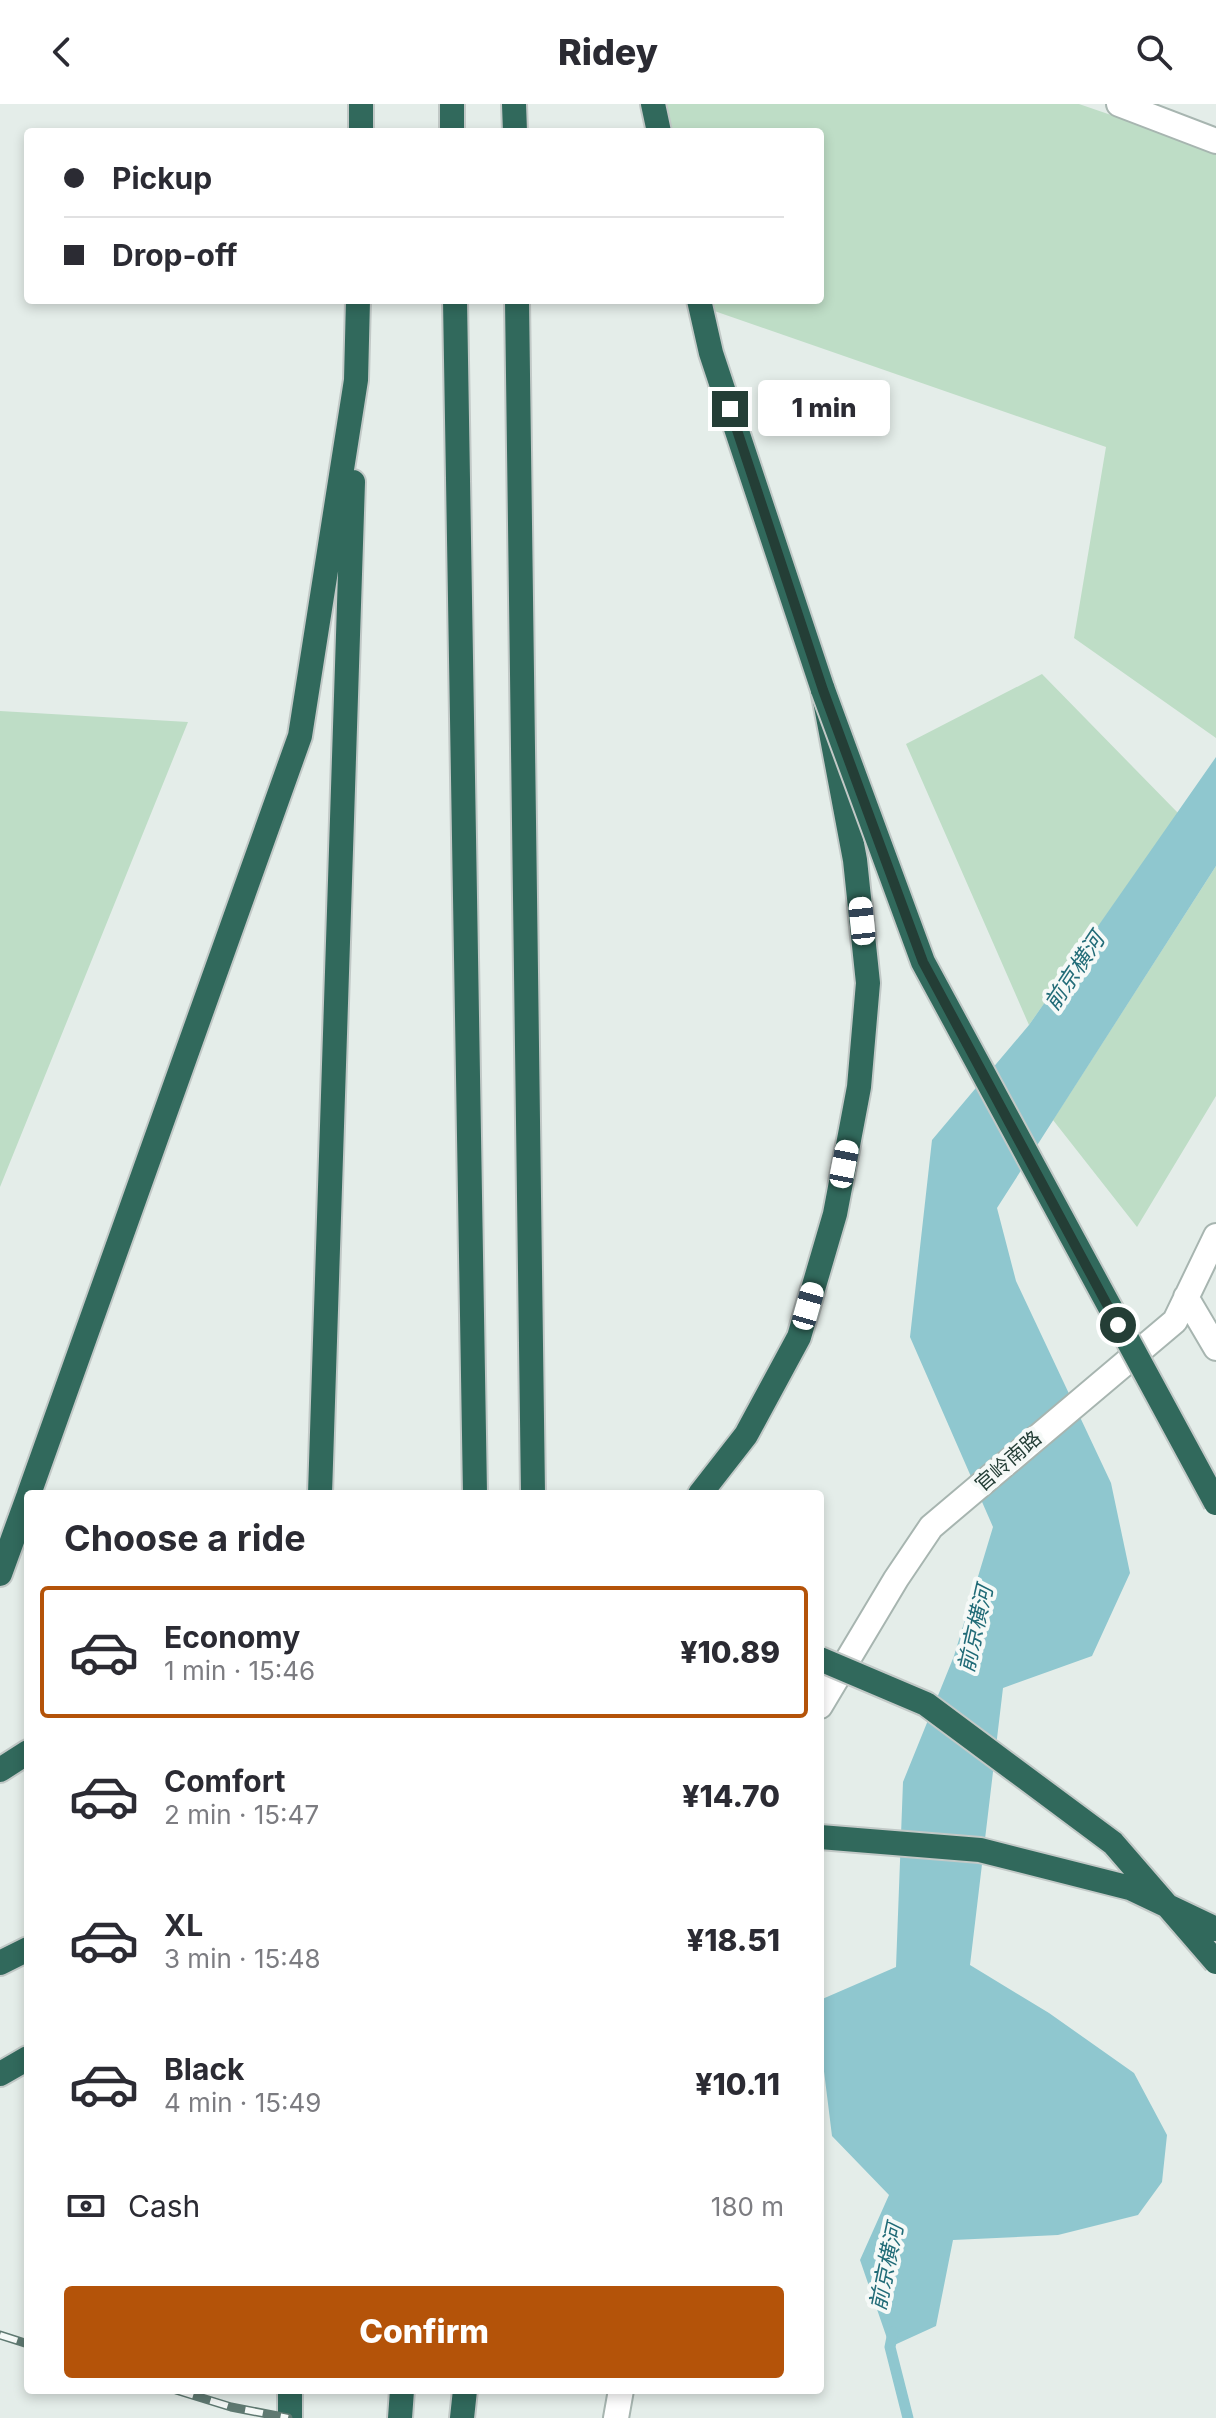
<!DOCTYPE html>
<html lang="en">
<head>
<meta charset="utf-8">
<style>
  :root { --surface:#fff; --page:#f7f7f7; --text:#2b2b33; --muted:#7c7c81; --line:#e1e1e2; --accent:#b45309 }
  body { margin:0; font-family:Inter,"Noto Sans SC",sans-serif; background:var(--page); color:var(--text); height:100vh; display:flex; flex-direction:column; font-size:30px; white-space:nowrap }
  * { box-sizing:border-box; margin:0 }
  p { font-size:26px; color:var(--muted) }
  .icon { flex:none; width:44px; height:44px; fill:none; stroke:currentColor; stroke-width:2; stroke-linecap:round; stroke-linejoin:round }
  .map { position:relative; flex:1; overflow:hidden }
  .panel { position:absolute; left:24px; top:1386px; width:800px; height:904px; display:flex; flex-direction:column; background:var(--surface); border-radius:8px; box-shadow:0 4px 12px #0003 }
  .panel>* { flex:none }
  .guide { position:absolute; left:24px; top:24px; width:800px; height:176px; border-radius:8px; box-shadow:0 4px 12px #0003; display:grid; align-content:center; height:176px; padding:0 40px; background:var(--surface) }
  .end { position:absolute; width:36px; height:36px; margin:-18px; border:10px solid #243e36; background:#fff; box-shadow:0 0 0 4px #fff }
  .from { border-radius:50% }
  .bubble { position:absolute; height:56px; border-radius:8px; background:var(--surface); box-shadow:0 4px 12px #0003; font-size:26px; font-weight:800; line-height:56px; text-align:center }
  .car { position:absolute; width:24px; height:48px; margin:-24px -12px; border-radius:10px; box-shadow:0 0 6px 2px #0007; background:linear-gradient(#fff 24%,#345 0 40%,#fff 0 76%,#345 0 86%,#fff 0) }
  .guide b { display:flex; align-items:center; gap:28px; height:76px; font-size:30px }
  .guide b+b { border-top:2px solid var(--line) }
  .guide i { width:20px; height:20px; background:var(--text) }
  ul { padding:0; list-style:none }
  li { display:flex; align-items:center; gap:24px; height:132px; margin:0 16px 12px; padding:0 24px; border:4px solid transparent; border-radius:8px }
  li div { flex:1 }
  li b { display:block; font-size:30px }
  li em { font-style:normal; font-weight:800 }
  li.current { border-color:var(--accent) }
  li>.icon { width:72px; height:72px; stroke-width:1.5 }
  h2 { padding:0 40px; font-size:36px; line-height:96px }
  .pay { display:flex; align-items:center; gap:20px; height:88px; padding:0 40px; font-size:30px }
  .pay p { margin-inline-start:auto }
  .button { display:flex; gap:16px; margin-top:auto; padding:16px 40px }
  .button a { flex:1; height:92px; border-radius:8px; background:var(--accent); color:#fff; font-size:32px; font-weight:800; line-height:92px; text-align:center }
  header { display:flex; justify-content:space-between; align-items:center; height:104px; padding:0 40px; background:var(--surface); font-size:36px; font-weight:800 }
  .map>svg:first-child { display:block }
  .green { fill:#beddc6 }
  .water { fill:#8fc7cf }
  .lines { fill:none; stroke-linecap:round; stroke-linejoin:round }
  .stream { stroke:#8fc7cf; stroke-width:11 }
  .street-casing { stroke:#a7b5b0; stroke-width:28 }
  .highway-casing { stroke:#c2c9c7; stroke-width:28 }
  .street { stroke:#fff; stroke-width:24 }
  .highway { stroke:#31695c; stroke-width:24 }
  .rail-casing { stroke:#5f7971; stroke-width:9 }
  .rail { stroke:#f5f9f7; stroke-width:6; stroke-dasharray:18; stroke-linecap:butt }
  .highway-bridge-casing { stroke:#c2c9c7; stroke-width:28; stroke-linecap:butt }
  .highway-bridge { stroke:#31695c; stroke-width:24 }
  .route { stroke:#243e36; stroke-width:10 }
  .labels { text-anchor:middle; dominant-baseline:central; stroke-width:8; stroke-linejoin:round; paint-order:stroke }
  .street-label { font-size:20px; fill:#243e36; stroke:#f5f9f7 }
  .water-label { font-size:22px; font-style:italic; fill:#216b77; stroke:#f5f9f7 }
</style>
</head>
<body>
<header><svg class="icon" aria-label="back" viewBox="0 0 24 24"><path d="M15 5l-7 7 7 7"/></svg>Ridey<svg class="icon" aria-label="search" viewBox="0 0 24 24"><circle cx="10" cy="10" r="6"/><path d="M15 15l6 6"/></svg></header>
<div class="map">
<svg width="1216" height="2314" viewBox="0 0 1216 2314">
  <rect width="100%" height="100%" fill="#e4ede9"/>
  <path class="green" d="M656 0H1079L1216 47V634L1074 534 1106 343 700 202 699 196H820V28H662Z
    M1042 570 1178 709 1029 921 906 640Z
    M0 607 188 618 0 1083Z
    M1216 762V992L1137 1123 1053 1016Z"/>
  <path class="water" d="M1216 653V762L997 1104 1016 1177 1111 1379 1130 1469 1092 1552 1003 1584 970 1861 1049 1909 1134 1969 1167 2031 1162 2078 1138 2111 1058 2131 953 2136 936 2222 890 2243 860 2156 889 2091 832 2032 820 1935V1896L896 1863 903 1678 954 1552 993 1423 910 1233 932 1036 1029 921Z"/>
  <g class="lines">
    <path class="stream" d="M893 2228 890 2243 908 2314"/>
    <defs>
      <path id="street" d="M1119 0 1216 37
        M1186 1193 1216 1244
        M820 1602 896 1475 931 1423 1175 1217 1216 1132
        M616 2314 621 2286"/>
      <path id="highway" d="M452 0V28
        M514 0 515 28
        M653 0 659 28
        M361 28V0
        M455 196 475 1390
        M517 196 533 1390
        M699 196 711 249 823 586 855 756 868 879 859 983 835 1110 799 1233 746 1331 700 1390
        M29 1390 300 632 356 276 358 196
        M320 1390 353 378
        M0 1470 28 1393
        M0 1666 28 1648
        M0 1859 28 1845
        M0 1970 28 1954
        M290 2314V2286
        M400 2314 402 2286
        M462 2314 465 2286"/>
    </defs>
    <use href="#street" class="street-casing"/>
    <use href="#highway" class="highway-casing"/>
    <use href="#street" class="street"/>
    <use href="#highway" class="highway"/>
    <defs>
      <path id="rail" d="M0 2231 28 2240
        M176 2286 231 2303 288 2314"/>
    </defs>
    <use href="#rail" class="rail-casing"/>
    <use href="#rail" class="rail"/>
    <defs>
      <path id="highway-bridge" d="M823 586 923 858 1216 1399
        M820 1555 926 1600 1113 1739 1216 1858
        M820 1733 980 1746 1130 1784 1216 1825"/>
    </defs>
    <use href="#highway-bridge" class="highway-bridge-casing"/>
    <use href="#highway-bridge" class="highway-bridge"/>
  </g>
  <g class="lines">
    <path class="route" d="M730 305 823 586 923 858 1118 1221"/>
  </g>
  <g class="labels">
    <g class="street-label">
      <text transform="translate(1008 1357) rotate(-41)">官岭南路</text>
    </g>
    <g class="water-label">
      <text transform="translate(1074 867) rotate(-56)">前京横河</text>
      <text transform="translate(975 1525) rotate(-77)">前京横河</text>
      <text transform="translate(886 2163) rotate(-78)">前京横河</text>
    </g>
  </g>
</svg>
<i class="end from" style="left:1118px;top:1221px"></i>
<i class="end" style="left:730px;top:305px"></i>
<div class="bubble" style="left:758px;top:276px;width:132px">1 min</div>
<i class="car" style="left:862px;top:817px;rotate:354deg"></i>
<i class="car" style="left:844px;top:1060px;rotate:11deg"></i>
<i class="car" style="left:808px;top:1202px;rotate:16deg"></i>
<div class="guide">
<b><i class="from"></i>Pickup</b>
<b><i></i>Drop-off</b>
</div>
<section class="panel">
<h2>Choose a ride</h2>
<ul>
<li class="current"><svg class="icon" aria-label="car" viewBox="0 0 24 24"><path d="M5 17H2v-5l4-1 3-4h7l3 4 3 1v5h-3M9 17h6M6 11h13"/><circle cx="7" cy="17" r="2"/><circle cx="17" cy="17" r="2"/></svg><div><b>Economy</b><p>1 min · 15:46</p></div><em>¥10.89</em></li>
<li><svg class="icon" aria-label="car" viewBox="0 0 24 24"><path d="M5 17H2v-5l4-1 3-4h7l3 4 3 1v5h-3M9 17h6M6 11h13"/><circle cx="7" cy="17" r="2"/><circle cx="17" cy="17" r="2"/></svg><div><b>Comfort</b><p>2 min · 15:47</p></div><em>¥14.70</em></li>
<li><svg class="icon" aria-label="car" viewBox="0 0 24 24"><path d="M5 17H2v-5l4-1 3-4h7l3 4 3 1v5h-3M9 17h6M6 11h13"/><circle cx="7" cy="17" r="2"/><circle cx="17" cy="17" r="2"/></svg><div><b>XL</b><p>3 min · 15:48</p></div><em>¥18.51</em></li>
<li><svg class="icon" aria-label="car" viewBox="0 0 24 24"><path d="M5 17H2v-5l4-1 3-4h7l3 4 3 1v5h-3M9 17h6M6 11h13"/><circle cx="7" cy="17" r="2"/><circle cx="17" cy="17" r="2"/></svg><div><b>Black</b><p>4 min · 15:49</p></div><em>¥10.11</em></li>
</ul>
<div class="pay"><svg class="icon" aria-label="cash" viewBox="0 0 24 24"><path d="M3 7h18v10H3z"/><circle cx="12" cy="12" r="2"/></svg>Cash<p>180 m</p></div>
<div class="button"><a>Confirm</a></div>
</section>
</div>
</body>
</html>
